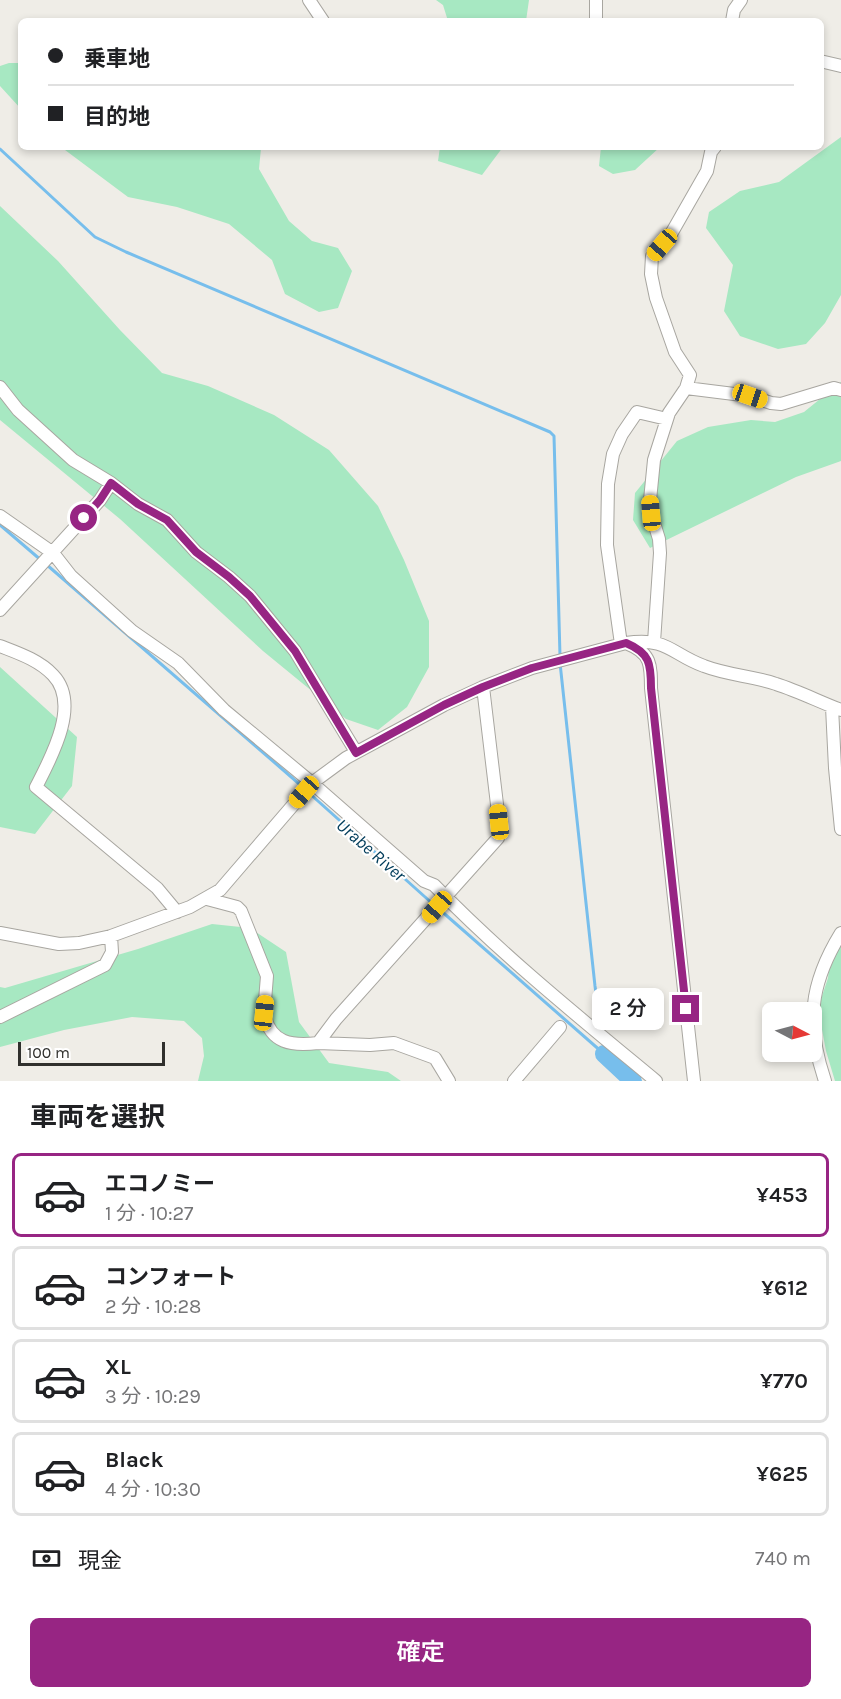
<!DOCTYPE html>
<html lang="ja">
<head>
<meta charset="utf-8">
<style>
  :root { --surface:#fff; --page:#f6f6f6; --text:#202124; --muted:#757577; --line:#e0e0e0; --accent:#972583 }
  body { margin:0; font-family:Karla,"Noto Sans JP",sans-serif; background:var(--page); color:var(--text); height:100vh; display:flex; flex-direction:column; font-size:22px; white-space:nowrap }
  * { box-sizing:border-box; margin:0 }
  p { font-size:20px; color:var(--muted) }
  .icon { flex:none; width:33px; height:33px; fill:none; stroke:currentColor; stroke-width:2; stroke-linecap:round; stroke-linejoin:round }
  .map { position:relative; height:1081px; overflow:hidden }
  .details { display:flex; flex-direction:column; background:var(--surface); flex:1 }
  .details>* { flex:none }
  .banner { position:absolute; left:18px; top:18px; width:806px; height:132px; border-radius:9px; box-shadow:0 3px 9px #0003; display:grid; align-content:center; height:132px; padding:0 30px; background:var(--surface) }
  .needle { width:39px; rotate:96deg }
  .buttons { position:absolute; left:762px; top:1002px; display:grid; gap:12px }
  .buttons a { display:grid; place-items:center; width:60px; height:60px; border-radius:9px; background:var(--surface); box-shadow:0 3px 9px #0003; font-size:30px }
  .scale { position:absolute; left:18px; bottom:15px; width:147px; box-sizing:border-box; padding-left:6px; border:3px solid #30302d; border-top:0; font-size:16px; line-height:21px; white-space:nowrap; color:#30302d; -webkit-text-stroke:4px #fff; paint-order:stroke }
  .end { position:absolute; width:27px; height:27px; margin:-14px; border:8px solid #972583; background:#fff; box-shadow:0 0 0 3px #fff }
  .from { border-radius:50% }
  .bubble { position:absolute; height:42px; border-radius:9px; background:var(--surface); box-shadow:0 3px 9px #0003; font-size:20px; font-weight:600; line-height:42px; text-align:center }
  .car { position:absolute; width:18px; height:36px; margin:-18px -9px; border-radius:8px; box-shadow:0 0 4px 2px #0007; background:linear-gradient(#f5c518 24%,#345 0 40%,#f5c518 0 76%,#345 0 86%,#f5c518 0) }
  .banner b { display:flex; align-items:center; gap:21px; height:57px; font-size:22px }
  .banner b+b { border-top:2px solid var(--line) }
  .banner i { width:15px; height:15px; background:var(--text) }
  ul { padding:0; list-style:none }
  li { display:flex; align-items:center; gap:18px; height:84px; margin:0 12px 9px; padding:0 18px; border:3px solid var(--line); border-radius:9px }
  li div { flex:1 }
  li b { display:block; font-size:22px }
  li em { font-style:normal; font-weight:600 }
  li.on { border-color:var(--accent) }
  li>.icon { width:54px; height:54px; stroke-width:1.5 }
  h2 { padding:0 30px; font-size:27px; line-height:72px }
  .pay { display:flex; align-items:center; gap:15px; height:66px; padding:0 30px; font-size:22px }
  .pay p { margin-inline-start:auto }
  .action { display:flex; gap:12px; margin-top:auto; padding:12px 30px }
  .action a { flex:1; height:69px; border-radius:9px; background:var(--accent); color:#fff; font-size:24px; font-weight:600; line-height:69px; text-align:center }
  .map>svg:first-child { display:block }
  .green { fill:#a7e8c2 }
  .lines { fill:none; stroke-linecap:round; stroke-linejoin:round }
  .stream { stroke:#77beec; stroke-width:3 }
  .river { stroke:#77beec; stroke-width:18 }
  .minor-casing { stroke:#a8a6a0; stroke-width:14 }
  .minor { stroke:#fff; stroke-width:12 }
  .route { stroke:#972583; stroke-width:8 }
  .labels { text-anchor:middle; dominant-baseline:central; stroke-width:4.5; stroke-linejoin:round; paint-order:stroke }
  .water-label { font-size:18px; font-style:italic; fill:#003c5a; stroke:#fff }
</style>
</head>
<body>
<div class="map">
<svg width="841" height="1081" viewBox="0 0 841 1081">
  <rect width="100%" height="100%" fill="#efede7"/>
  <path class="green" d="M436 0H529L526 21H448L443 5Z
    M9 63H21V109L0 86V66Z
    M841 137V295L825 323 806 344 778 349 740 336 724 311 733 265 706 228 709 212 740 191 779 182Z
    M61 147 261 148 259 169 289 221 312 241 338 248 352 271 338 308 319 312 285 294 272 260 229 224 177 207 128 197Z
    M440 147H503L482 175 438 161Z
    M601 147H660L635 170 613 174 599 166Z
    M0 206 58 261 120 330 162 373 208 386 274 415 329 450 378 506 404 560 429 621V667L407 707 378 730 346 719 263 651 120 519 0 420Z
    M841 382V461L796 477 650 548 633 520 635 493 677 441 708 427 751 420 775 422 804 412Z
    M0 667 77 737 72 786 35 834 0 827Z
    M212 924 250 928 286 952 299 1022 329 1063 388 1072 401 1081H198L204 1056 202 1038 184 1021 132 1017 64 1030 0 1047V987L5 988 138 949Z
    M841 943V1081H835L826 1051 818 1008 828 978 830 959Z"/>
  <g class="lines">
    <path class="stream" d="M0 149 95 237 126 252 550 432 554 436 560 656
      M0 525 42 561
      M47 565 305 789
      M560 663 595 986 601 1029
      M309 793 434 905
      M439 909 603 1053
      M603 1041 604 1054"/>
    <path class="river" d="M604 1054 633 1081"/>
    <defs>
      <path id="minor" d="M309 0 323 21
        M596 21V0
        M732 21 734 10 741 0
        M820 61 841 66
        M0 387 18 410 73 460 111 483 138 504 167 520 196 552 229 577 250 596 295 651 356 752
        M686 388 750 396 771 403 781 404 834 388 841 390
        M0 516 53 553 71 576 132 631 178 663 224 710 312 783 424 881 434 885C503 956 580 1018 656 1081
        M0 610 100 500 111 483
        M654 642 660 553 659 539 651 513 650 500 654 460 669 413 686 388 690 375 675 352 656 298 651 274 652 256 671 234 707 171 711 152 715 147
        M621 644 607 545 608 484 613 454 622 434 637 412 667 419
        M628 644C651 653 651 665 651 688L694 1081
        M0 646C18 653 39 660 53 675 81 704 51 758 36 787L157 888 177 912
        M832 707 835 768 841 829
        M207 899 237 907 241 911 267 976 264 1013C270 1044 292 1046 318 1043
        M0 933 59 944 79 943 111 936
        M0 1017 105 965 112 952 111 936 190 907 220 890 312 783 346 758 444 705 483 687 532 668 626 643C668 637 671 654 704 666 727 675 753 676 776 684 798 691 820 702 841 710
        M449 1081 435 1058 394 1043 370 1045 318 1043 336 1019 498 838 499 821 483 687
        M514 1081 560 1027
        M825 1081C806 1024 809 985 841 933"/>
    </defs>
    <use href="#minor" class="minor-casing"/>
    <use href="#minor" class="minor"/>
  </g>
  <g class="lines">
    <path class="route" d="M84 518 100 500 111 483 138 504 167 520 196 552 229 577 250 596 295 651 356 753 444 705 483 687 532 668 626 643C650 653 651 664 651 688L686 1009"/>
  </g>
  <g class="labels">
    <g class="water-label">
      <text transform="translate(371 850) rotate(41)">Urabe River</text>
    </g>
  </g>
</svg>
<div class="buttons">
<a><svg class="needle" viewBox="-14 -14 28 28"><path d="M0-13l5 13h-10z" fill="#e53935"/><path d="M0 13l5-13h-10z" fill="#757577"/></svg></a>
</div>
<div class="scale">100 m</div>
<i class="end from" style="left:84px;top:518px"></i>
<i class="end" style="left:686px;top:1009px"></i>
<div class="bubble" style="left:592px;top:988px;width:72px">2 分</div>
<i class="car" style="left:662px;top:245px;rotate:221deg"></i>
<i class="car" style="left:750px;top:396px;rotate:109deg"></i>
<i class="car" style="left:651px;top:513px;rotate:355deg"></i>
<i class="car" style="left:304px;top:792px;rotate:221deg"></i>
<i class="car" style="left:499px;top:822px;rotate:354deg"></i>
<i class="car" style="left:437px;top:907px;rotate:221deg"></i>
<i class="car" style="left:264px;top:1013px;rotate:6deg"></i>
<div class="banner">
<b><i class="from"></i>乗車地</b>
<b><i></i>目的地</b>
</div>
</div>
<section class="details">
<h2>車両を選択</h2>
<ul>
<li class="on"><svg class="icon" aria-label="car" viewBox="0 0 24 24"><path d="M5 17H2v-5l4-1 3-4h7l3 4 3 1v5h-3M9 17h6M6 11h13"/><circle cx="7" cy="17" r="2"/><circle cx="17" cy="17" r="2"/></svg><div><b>エコノミー</b><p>1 分 · 10:27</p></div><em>¥453</em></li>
<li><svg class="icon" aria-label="car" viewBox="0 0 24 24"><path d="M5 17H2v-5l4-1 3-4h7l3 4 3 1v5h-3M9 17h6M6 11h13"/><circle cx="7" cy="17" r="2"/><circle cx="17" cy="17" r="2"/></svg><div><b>コンフォート</b><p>2 分 · 10:28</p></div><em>¥612</em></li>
<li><svg class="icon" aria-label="car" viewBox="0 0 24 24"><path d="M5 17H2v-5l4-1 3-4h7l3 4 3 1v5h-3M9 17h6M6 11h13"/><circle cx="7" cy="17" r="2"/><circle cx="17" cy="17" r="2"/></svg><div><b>XL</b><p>3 分 · 10:29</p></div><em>¥770</em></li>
<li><svg class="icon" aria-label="car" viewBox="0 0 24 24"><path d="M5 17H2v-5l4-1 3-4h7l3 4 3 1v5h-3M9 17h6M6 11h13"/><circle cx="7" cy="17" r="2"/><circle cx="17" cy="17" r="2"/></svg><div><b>Black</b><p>4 分 · 10:30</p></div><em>¥625</em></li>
</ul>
<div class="pay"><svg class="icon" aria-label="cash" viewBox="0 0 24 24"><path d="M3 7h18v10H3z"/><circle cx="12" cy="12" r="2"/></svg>現金<p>740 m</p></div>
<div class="action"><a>確定</a></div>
</section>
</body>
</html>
